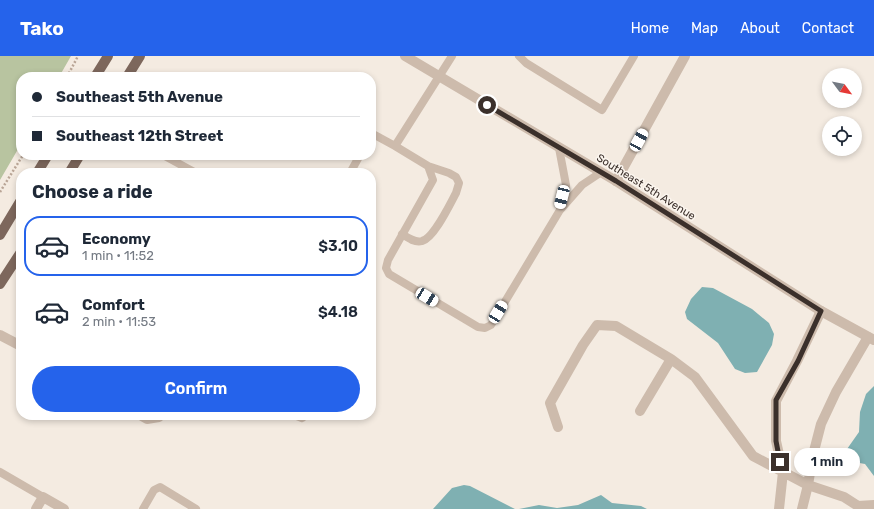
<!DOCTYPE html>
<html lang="en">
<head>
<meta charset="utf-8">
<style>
  :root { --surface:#fff; --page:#f2f2f3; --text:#1f2937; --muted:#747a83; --line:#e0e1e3; --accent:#2563eb }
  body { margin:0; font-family:Rubik,sans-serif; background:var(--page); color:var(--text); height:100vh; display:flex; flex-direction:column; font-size:15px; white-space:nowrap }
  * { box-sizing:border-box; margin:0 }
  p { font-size:13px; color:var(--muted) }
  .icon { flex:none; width:22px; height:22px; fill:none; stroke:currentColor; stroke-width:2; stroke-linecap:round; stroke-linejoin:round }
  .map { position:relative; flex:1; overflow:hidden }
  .sheet { position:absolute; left:16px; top:112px; width:360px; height:252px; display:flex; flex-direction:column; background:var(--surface); border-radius:16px; box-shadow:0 2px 6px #0003 }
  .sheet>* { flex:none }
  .guide { position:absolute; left:16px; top:16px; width:360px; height:88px; border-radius:16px; box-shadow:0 2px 6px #0003; display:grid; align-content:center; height:88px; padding:0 16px; background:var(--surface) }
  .needle { width:26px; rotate:122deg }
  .fabs { position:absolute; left:822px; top:12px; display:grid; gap:8px }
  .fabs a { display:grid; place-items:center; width:40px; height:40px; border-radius:50%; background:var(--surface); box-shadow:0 2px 6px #0003; font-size:20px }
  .end { position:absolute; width:18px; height:18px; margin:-9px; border:5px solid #3b302b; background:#fff; box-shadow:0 0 0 2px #fff }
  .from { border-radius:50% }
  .bubble { position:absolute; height:28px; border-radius:14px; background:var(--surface); box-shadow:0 2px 6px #0003; font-size:13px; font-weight:600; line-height:28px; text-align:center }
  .car { position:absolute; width:12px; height:24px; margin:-12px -6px; border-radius:5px; box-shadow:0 0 3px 1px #0007; background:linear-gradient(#fff 24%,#345 0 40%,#fff 0 76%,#345 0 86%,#fff 0) }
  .guide b { display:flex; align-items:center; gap:14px; height:38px; font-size:15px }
  .guide b+b { border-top:1px solid var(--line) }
  .guide i { width:10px; height:10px; background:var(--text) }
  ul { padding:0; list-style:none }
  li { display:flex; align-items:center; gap:12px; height:60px; margin:0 8px 6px; padding:0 8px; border:2px solid transparent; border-radius:16px }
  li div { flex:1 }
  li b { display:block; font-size:15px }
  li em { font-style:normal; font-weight:600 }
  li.selected { border-color:var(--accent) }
  li>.icon { width:36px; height:36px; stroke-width:1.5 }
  h2 { padding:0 16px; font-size:18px; line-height:48px }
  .button { display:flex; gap:8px; margin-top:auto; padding:8px 16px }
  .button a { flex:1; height:46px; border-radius:24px; background:var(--accent); color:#fff; font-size:16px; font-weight:600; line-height:46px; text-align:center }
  header { display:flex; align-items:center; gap:24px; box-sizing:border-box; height:56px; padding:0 20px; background:var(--accent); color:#fff }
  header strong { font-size:19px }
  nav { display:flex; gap:22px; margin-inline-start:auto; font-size:14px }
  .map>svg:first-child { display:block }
  .green { fill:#b8c4a0 }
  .water { fill:#7fb0b2 }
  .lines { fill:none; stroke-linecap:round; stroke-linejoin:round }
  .path { stroke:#b9a596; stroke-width:2.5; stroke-dasharray:2 2; stroke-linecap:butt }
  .service { stroke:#cdbbac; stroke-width:8 }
  .minor { stroke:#cdbbac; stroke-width:10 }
  .tertiary { stroke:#cdbbac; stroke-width:10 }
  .primary { stroke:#7d675c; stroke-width:10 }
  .route { stroke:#3b302b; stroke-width:5 }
  .labels { text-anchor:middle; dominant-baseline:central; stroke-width:3; stroke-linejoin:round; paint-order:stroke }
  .street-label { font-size:11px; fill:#3b302b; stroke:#fbf5ee }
</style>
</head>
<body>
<header>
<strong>Tako</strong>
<nav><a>Home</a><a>Map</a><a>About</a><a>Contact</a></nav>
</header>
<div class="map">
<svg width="874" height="453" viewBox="0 0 874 453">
  <rect width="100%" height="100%" fill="#f4ebe1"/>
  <path class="green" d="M0 0H71L59 21H21V88L0 124Z"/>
  <path class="water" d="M702 231 713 232 752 253 769 267 774 278 772 289 757 316 745 317 735 313 718 287 687 263 685 256 691 243Z
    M874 330V420L865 408 854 406 846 410 840 403 859 376 860 356 866 338Z
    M464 429 470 430 515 453H433L452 432Z
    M601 439 612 447 641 450 647 453H519L539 449 557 452 578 449Z"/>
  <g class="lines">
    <path class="path" d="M67 21 78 0
      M0 136 23 99"/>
    <path class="service" d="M519 0 526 7 602 54 634 0
      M371 82 373 78 395 90 452 0
      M395 90 428 110 433 124 388 204 386 212 389 218 478 271 485 272 491 269 560 154 582 129 600 117
      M559 92 566 129 560 153
      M163 99 196 117
      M350 117 360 99
      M402 178C408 182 415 187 422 185 434 182 450 148 456 137L459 127 456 121 449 117 428 110
      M0 416 43 441
      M143 453 154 434 160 431 196 453"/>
    <path class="minor" d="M616 125 685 0
      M0 279 21 290
      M640 355 671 303
      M140 359 147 363 159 361 160 359
      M297 359 302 361 303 359
      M558 371 550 347 583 289 597 269 616 270 671 303 695 321 753 400 808 429 844 441 858 450 859 453
      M858 450 874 449
      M36 453 43 441 64 453
      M779 453 783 416 776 385V345L797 305 821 255
      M802 453 808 429 813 399 821 368 836 336 868 281"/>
    <path class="tertiary" d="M405 0 616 125 821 255 874 284"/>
    <path class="primary" d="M95 21 108 0
      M127 21 140 0
      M37 117 48 99
      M69 117 80 99
      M0 179 21 144
      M0 228 21 196"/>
  </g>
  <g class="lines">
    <path class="route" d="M487 49 616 125 821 255 798 305 776 344V385L780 406"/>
  </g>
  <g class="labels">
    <g class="street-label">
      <text transform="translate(646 131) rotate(32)">Southeast 5th Avenue</text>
    </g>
  </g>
</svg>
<div class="fabs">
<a><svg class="needle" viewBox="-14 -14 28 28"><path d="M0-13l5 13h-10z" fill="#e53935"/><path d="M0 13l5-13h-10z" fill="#747a83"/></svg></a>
<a><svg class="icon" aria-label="locate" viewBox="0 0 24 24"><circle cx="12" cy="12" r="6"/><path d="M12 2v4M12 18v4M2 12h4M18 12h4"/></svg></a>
</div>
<i class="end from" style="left:487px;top:49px"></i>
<i class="end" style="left:780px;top:406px"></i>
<div class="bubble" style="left:794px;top:392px;width:66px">1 min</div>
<i class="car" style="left:639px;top:84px;rotate:29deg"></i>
<i class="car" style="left:562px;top:141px;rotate:194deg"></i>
<i class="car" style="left:427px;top:241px;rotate:121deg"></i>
<i class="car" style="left:498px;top:256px;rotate:31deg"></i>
<div class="guide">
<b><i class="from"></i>Southeast 5th Avenue</b>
<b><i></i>Southeast 12th Street</b>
</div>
<section class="sheet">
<h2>Choose a ride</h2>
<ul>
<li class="selected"><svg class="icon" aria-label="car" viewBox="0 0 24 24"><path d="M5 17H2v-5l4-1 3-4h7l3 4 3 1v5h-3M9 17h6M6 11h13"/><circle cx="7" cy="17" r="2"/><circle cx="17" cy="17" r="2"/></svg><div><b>Economy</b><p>1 min · 11:52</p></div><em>$3.10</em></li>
<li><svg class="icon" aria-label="car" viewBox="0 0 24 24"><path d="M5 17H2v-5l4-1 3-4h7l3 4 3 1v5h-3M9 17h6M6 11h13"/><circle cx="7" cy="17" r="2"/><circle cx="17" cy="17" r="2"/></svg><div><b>Comfort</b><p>2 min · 11:53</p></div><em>$4.18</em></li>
</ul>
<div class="button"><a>Confirm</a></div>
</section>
</div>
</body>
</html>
